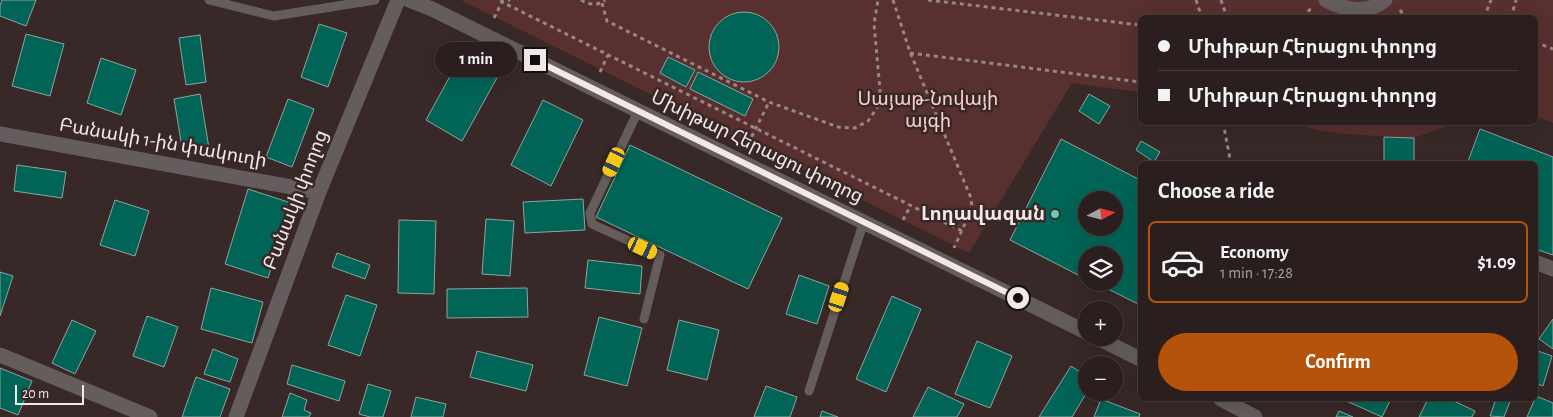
<!DOCTYPE html>
<html lang="en">
<head>
<meta charset="utf-8">
<style>
  :root { --surface:#2a1e1e; --page:#322727; --text:#f1f3f6; --muted:#a5a2a4; --line:#463c3c; --accent:#b45309 }
  body { margin:0; font-family:"Alegreya Sans","Noto Sans Armenian",sans-serif; background:var(--page); color:var(--text); height:100vh; display:flex; flex-direction:column; font-size:19px; white-space:nowrap }
  * { box-sizing:border-box; margin:0 }
  p { font-size:16px; color:var(--muted) }
  .icon { flex:none; width:28px; height:28px; fill:none; stroke:currentColor; stroke-width:2; stroke-linecap:round; stroke-linejoin:round }
  .map { position:relative; flex:1; overflow:hidden }
  .drawer { position:absolute; left:1138px; top:161px; width:400px; height:240px; display:flex; flex-direction:column; background:var(--surface); border-radius:8px; box-shadow:0 5px 20px #0002,0 0 0 1px var(--line) }
  .drawer>* { flex:none }
  .guide { position:absolute; left:1138px; top:15px; width:400px; height:110px; border-radius:8px; box-shadow:0 5px 20px #0002,0 0 0 1px var(--line); display:grid; align-content:center; height:110px; padding:0 20px; background:var(--surface) }
  .needle { width:32px; rotate:83deg }
  .tools { position:absolute; left:1078px; top:191px; display:grid; gap:10px }
  .tools a { display:grid; place-items:center; width:45px; height:45px; border-radius:50%; background:var(--surface); box-shadow:0 5px 20px #0002,0 0 0 1px var(--line); font-size:25px }
  .scale { position:absolute; left:15px; bottom:12px; width:69px; box-sizing:border-box; padding-left:5px; border:2px solid #f3e8e7; border-top:0; font-size:14px; line-height:18px; white-space:nowrap; color:#f3e8e7; -webkit-text-stroke:4px #382828; paint-order:stroke }
  .end { position:absolute; width:22px; height:22px; margin:-11px; border:6px solid #f3e8e7; background:#111; box-shadow:0 0 0 2px #111 }
  .from { border-radius:50% }
  .bubble { position:absolute; height:35px; border-radius:18px; background:var(--surface); box-shadow:0 5px 20px #0002,0 0 0 1px var(--line); font-size:16px; font-weight:600; line-height:35px; text-align:center }
  .car { position:absolute; width:15px; height:30px; margin:-15px -8px; border-radius:6px; box-shadow:0 0 4px 1px #0007; background:linear-gradient(#f5c518 24%,#345 0 40%,#f5c518 0 76%,#345 0 86%,#f5c518 0) }
  .guide b { display:flex; align-items:center; gap:18px; height:48px; font-size:19px }
  .guide b+b { border-top:1px solid var(--line) }
  .guide i { width:12px; height:12px; background:var(--text) }
  ul { padding:0; list-style:none }
  li { display:flex; align-items:center; gap:15px; height:82px; margin:0 10px 8px; padding:0 10px; border:2px solid transparent; border-radius:8px }
  li div { flex:1 }
  li b { display:block; font-size:19px }
  li em { font-style:normal; font-weight:600 }
  li.active { border-color:var(--accent) }
  li>.icon { width:45px; height:45px; stroke-width:1.5 }
  h2 { padding:0 20px; font-size:22px; line-height:60px }
  .primary-button { display:flex; gap:10px; margin-top:auto; padding:10px 20px }
  .primary-button a { flex:1; height:58px; border-radius:30px; background:var(--accent); color:#fff; font-size:20px; font-weight:600; line-height:58px; text-align:center }
  .map>svg:first-child { display:block }
  .green { fill:#57302f }
  .building { fill:#006556; stroke:#90a49f; fill-rule:evenodd }
  .lines { fill:none; stroke-linecap:round; stroke-linejoin:round }
  .path { stroke:#958787; stroke-width:3; stroke-dasharray:4 4; stroke-linecap:butt }
  .lane { stroke:#655d5d; stroke-width:9 }
  .street { stroke:#655d5d; stroke-width:15 }
  .route { stroke:#f3e8e7; stroke-width:6 }
  .poi-dot { fill:#5eceb7; stroke:#382828; stroke-width:2 }
  .labels { text-anchor:middle; dominant-baseline:central; stroke-width:5; stroke-linejoin:round; paint-order:stroke }
  .park-label { font-size:19px; fill:#f8d0cd; stroke:#382828 }
  .street-label { font-size:19px; fill:#f3e8e7; stroke:#382828 }
  .poi-label { font-size:19px; font-weight:bold; fill:#f3e8e7; stroke:#382828; text-anchor:end }
</style>
</head>
<body>
<div class="map">
<svg width="1553" height="417" viewBox="0 0 1553 417">
  <rect width="100%" height="100%" fill="#382828"/>
  <path class="green" d="M461 0H1553V123L1535 116V18H1140V92L1072 83 969 253Z
    M1294 123H1455L1414 138 1344 134 1321 131Z"/>
  <path class="building" d="M2 0H36L26 26 0 16V6Z
    M709 47a35 35 0 1 1 70 0a35 35 0 1 1-70 0Z
    M319 24 347 33 328 87 301 77Z
    M26 34 64 44 50 96 12 86Z
    M200 35 206 82 186 85 179 38Z
    M461 56 498 76 462 141 426 120Z
    M668 57 695 70 686 87 660 73Z
    M101 58 136 70 121 115 87 103Z
    M698 72 753 99 745 116 690 89Z
    M200 94 209 148 183 153 174 99Z
    M1089 94 1110 106 1099 124 1079 111Z
    M288 99 314 109 292 167 266 157Z
    M543 100 583 120 551 186 511 165Z
    M1480 129 1553 157V255L1535 249V164H1467Z
    M1384 137 1414 138V164H1384Z
    M1061 139 1140 180V305L1094 282H1114V255H1086V279L1010 240ZM1086 200H1114V228H1086Z
    M1141 141 1160 152 1154 162 1136 150Z
    M630 145 782 218 748 289 596 217Z
    M17 165 66 172 62 198 14 191Z
    M248 189 291 203 268 278 225 264Z
    M583 199 585 230 525 233 523 202Z
    M115 200 149 211 135 256 100 245Z
    M486 219 514 221 510 276 482 274Z
    M399 220 436 221 434 294 398 293Z
    M337 253 370 265 365 279 332 267Z
    M588 260 642 266 640 294 585 288Z
    M0 272 13 276 0 316Z
    M799 275 829 286 817 324 786 314Z
    M211 288 263 302 252 343 201 329Z
    M527 288 528 317 447 318V289Z
    M346 295 377 305 360 356 328 345Z
    M892 296 921 309 886 392 856 379Z
    M147 316 178 327 164 367 133 356Z
    M599 317 642 328 627 386 584 375Z
    M1553 319V349L1539 339Z
    M72 320 96 331 75 374 52 363Z
    M679 320 719 330 707 380 667 370Z
    M977 341 1012 356 990 408 955 394Z
    M213 349 238 359 230 382 204 374Z
    M1535 350 1552 356 1543 386 1535 383Z
    M477 351 533 365 526 391 470 377Z
    M292 365 345 381 339 401 287 384Z
    M1071 366 1086 376 1087 392 1072 417H1039Z
    M0 368 32 381 18 415 0 408Z
    M196 377 230 389 220 417H182Z
    M368 384 391 391 383 417H370L359 414Z
    M766 386 797 397 790 417H754Z
    M928 387 964 404 957 417H913Z
    M290 393 307 400 304 410 311 413 309 417H282Z
    M1536 396 1553 403V417H1527Z
    M416 397 446 404 443 417H411Z
    M1101 399 1140 414 1139 417H1094Z
    M1342 399H1391L1382 417Z
    M1428 399H1450L1475 411 1472 417H1419Z
    M1496 399H1511L1504 417 1490 416Z
    M822 411 838 417H820Z
    M1339 411 1353 417H1336Z"/>
  <g class="lines">
    <path class="path" d="M501 0 502 2 962 231
      M581 0C589 5 598 6 605 0
      M893 0 910 52 971 198 972 208 954 248
      M928 0 1140 25
      M1196 0 1202 18
      M1221 0 1227 18
      M602 3 607 21 769 102 838 127 855 128 868 121 877 108 880 90 874 24 878 0
      M1400 10 1406 18
      M494 18 502 2 510 0
      M1303 18 1311 8
      M1484 18 1491 0
      M1511 18 1516 0
      M1535 42 1553 49
      M910 53 1140 82
      M600 72 608 55
      M1223 122 1231 164
      M1336 122 1366 124 1379 122
      M748 144 769 102
      M903 220 911 205"/>
    <path class="lane" d="M209 0 274 16 375 0
      M638 111 590 213 592 224 660 255 644 319
      M809 391 864 221"/>
    <path class="street" d="M409 0 432 9 1086 332
      M1326 0C1344 10 1368 15 1385 0
      M0 134 319 192
      M1535 262 1553 269
      M1098 338 1140 359
      M0 355 150 417
      M1221 399 1255 417
      M236 417 319 192 398 0"/>
  </g>
  <g class="lines">
    <path class="route" d="M535 60 1018 298"/>
  </g>
  <circle class="poi-dot" cx="1055" cy="214" r="5"/>
  <g class="labels">
    <g class="park-label">
      <text x="928" y="99">Սայաթ-Նովայի<tspan x="928" dy="22">այգի</tspan></text>
    </g>
    <g class="street-label">
      <text transform="translate(163 143) rotate(10)">Բանակի 1-ին փակուղի</text>
      <text transform="translate(757 147) rotate(26)">Մխիթար Հերացու փողոց</text>
      <text transform="translate(296 200) rotate(-69)">Բանակի փողոց</text>
    </g>
    <g class="poi-label">
      <text x="1045" y="214">Լողավազան</text>
    </g>
  </g>
</svg>
<div class="tools">
<a><svg class="needle" viewBox="-14 -14 28 28"><path d="M0-13l5 13h-10z" fill="#e53935"/><path d="M0 13l5-13h-10z" fill="#a5a2a4"/></svg></a>
<a><svg class="icon" aria-label="layers" viewBox="0 0 24 24"><path d="M12 4l9 5-9 5-9-5zM3 14l9 5 9-5"/></svg></a>
<a>+</a>
<a>−</a>
</div>
<div class="scale">20 m</div>
<i class="end from" style="left:1018px;top:298px"></i>
<i class="end" style="left:535px;top:60px"></i>
<div class="bubble" style="left:435px;top:42px;width:82px">1 min</div>
<i class="car" style="left:614px;top:162px;rotate:205deg"></i>
<i class="car" style="left:643px;top:248px;rotate:115deg"></i>
<i class="car" style="left:839px;top:297px;rotate:18deg"></i>
<div class="guide">
<b><i class="from"></i>Մխիթար Հերացու փողոց</b>
<b><i></i>Մխիթար Հերացու փողոց</b>
</div>
<section class="drawer">
<h2>Choose a ride</h2>
<ul>
<li class="active"><svg class="icon" aria-label="car" viewBox="0 0 24 24"><path d="M5 17H2v-5l4-1 3-4h7l3 4 3 1v5h-3M9 17h6M6 11h13"/><circle cx="7" cy="17" r="2"/><circle cx="17" cy="17" r="2"/></svg><div><b>Economy</b><p>1 min · 17:28</p></div><em>$1.09</em></li>
</ul>
<div class="primary-button"><a>Confirm</a></div>
</section>
</div>
</body>
</html>
